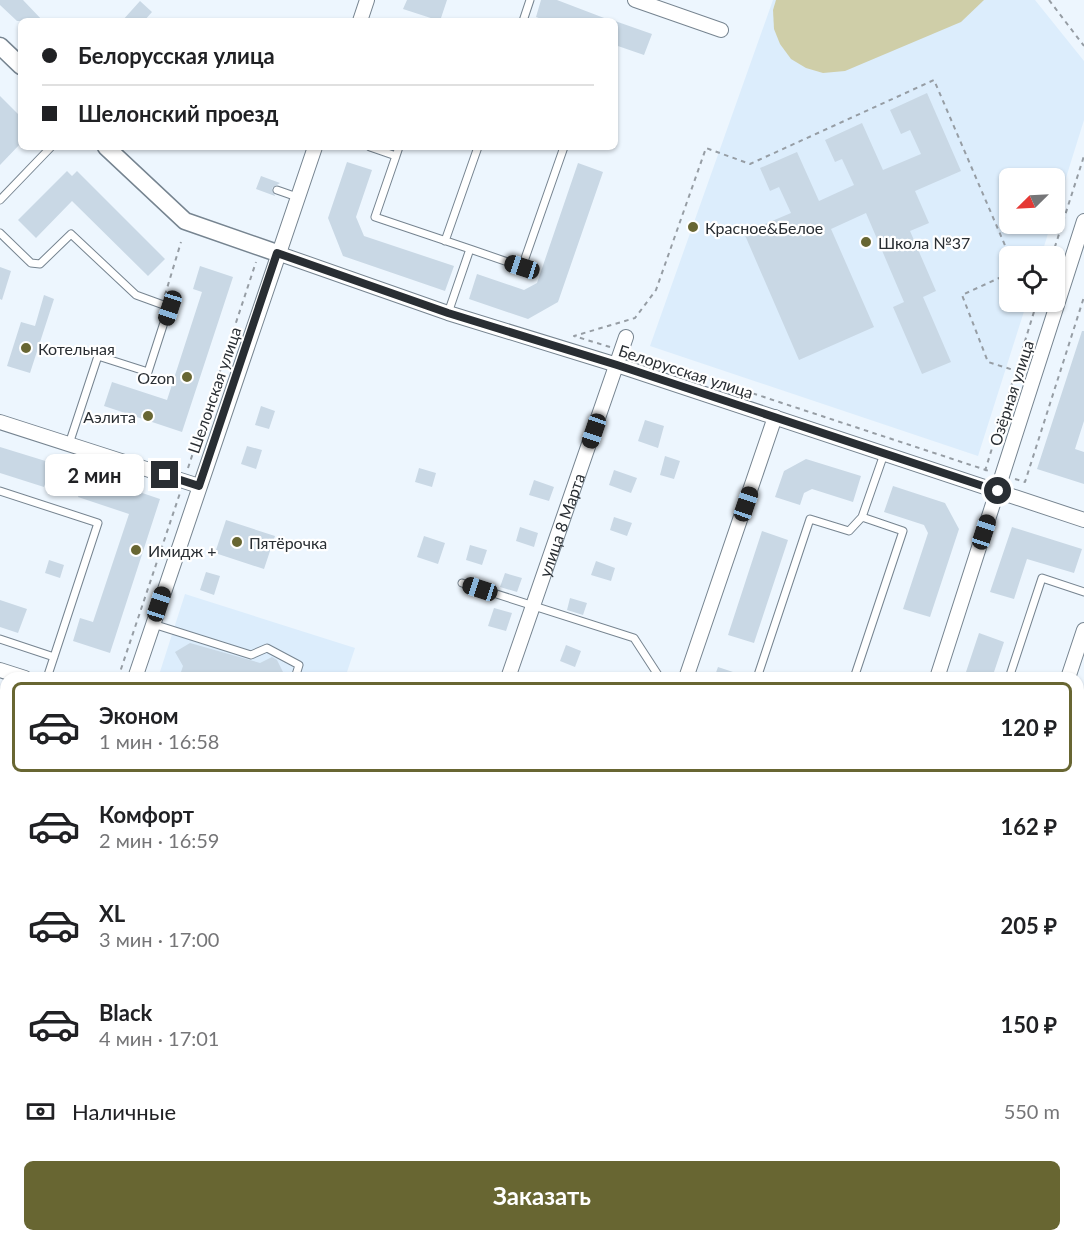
<!DOCTYPE html>
<html lang="ru">
<head>
<meta charset="utf-8">
<style>
  :root { --surface:#fff; --page:#f2f2f2; --text:#202124; --muted:#757577; --line:#e0e0e0; --accent:#686632 }
  body { margin:0; font-family:Lato,sans-serif; background:var(--page); color:var(--text); height:100vh; display:flex; flex-direction:column; font-size:22px; white-space:nowrap }
  * { box-sizing:border-box; margin:0 }
  p { font-size:20px; color:var(--muted) }
  .icon { flex:none; width:33px; height:33px; fill:none; stroke:currentColor; stroke-width:2; stroke-linecap:round; stroke-linejoin:round }
  .map { position:relative; flex:1; overflow:hidden }
  .details { position:absolute; left:0px; top:672px; width:1084px; height:570px; display:flex; flex-direction:column; background:var(--surface); border-radius:18px 18px 0 0; box-shadow:0 2px 4px #0004 }
  .details>* { flex:none }
  .guide { position:absolute; left:18px; top:18px; width:600px; height:132px; border-radius:9px; box-shadow:0 2px 4px #0004; display:grid; align-content:center; height:132px; padding:0 24px; background:var(--surface) }
  .needle { width:39px; rotate:246deg }
  .tools { position:absolute; left:999px; top:168px; display:grid; gap:12px }
  .tools a { display:grid; place-items:center; width:66px; height:66px; border-radius:9px; background:var(--surface); box-shadow:0 2px 4px #0004; font-size:30px }
  .end { position:absolute; width:27px; height:27px; margin:-14px; border:8px solid #292e33; background:#fff; box-shadow:0 0 0 3px #fff }
  .from { border-radius:50% }
  .bubble { position:absolute; height:42px; border-radius:9px; background:var(--surface); box-shadow:0 2px 4px #0004; font-size:20px; font-weight:700; line-height:42px; text-align:center }
  .car { position:absolute; width:18px; height:36px; margin:-18px -9px; border-radius:8px; box-shadow:0 0 4px 2px #0007; background:linear-gradient(#222 24%,#8ab4d8 0 40%,#222 0 76%,#8ab4d8 0 86%,#222 0) }
  .guide b { display:flex; align-items:center; gap:21px; height:57px; font-size:22px }
  .guide b+b { border-top:2px solid var(--line) }
  .guide i { width:15px; height:15px; background:var(--text) }
  ul { padding:10px 0 0; list-style:none }
  li { display:flex; align-items:center; gap:18px; height:90px; margin:0 12px 9px; padding:0 12px; border:3px solid transparent; border-radius:9px }
  li div { flex:1 }
  li b { display:block; font-size:22px }
  li em { font-style:normal; font-weight:700 }
  li.selected { border-color:var(--accent) }
  li>.icon { width:54px; height:54px; stroke-width:1.5 }
  .pay { display:flex; align-items:center; gap:15px; height:66px; padding:0 24px; font-size:22px }
  .pay p { margin-inline-start:auto }
  .cta { display:flex; gap:12px; margin-top:auto; padding:12px 24px }
  .cta a { flex:1; height:69px; border-radius:9px; background:var(--accent); color:#fff; font-size:24px; font-weight:700; line-height:69px; text-align:center }
  .map>svg:first-child { display:block }
  .built { fill:#dcedfc }
  .green { fill:#cfcea8 }
  .building { fill:#c9d8e5 }
  .lines { fill:none; stroke-linecap:round; stroke-linejoin:round }
  .service-casing { stroke:#768490; stroke-width:9 }
  .pedestrian-casing { stroke:#768490; stroke-width:13 }
  .minor-casing { stroke:#768490; stroke-width:16 }
  .tertiary-casing { stroke:#768490; stroke-width:19 }
  .secondary-casing { stroke:#768490; stroke-width:22 }
  .primary-casing { stroke:#768490; stroke-width:25 }
  .path { stroke:#969da4; stroke-width:2; stroke-dasharray:4.5 4.5; stroke-linecap:butt }
  .service { stroke:#fff; stroke-width:7 }
  .pedestrian { stroke:#fff; stroke-width:10 }
  .minor { stroke:#fff; stroke-width:14 }
  .tertiary { stroke:#fff; stroke-width:16 }
  .secondary { stroke:#fff; stroke-width:20 }
  .primary { stroke:#fff; stroke-width:22 }
  .route { stroke:#292e33; stroke-width:8 }
  .poi-dot { fill:#686632; stroke:#fff; stroke-width:2 }
  .labels { text-anchor:middle; dominant-baseline:central; stroke-width:4.5; stroke-linejoin:round; paint-order:stroke }
  .poi-label { font-size:16px; fill:#292e33; stroke:#fff; text-anchor:start }
  .street-label { font-size:16px; fill:#292e33; stroke:#fff }
</style>
</head>
<body>
<div class="map">
<svg width="1084" height="1242" viewBox="0 0 1084 1242">
  <rect width="100%" height="100%" fill="#edf6fe"/>
  <path class="built" d="M773 0H1035L1084 61V120L1055 213 1054 178H1010V224H1051L1041 256H1010V302H1027L978 456 650 346Z
    M185 594 355 648 345 678H158Z
    M0 1151 6 1153V1236H121L119 1242H0Z"/>
  <path class="green" d="M776 0H984L961 22 845 71 823 73 806 68 791 59 780 44 774 29 773 10Z"/>
  <path class="building" d="M0 0H23L43 21H17L0 5Z
    M407 0H447L440 21 403 9Z
    M541 0H557L612 21H547L536 17Z
    M140 1 152 12 144 21H122Z
    M615 21 652 34 644 55 615 45Z
    M927 93 961 171 915 191 929 223 910 231 936 291 923 297 951 362 922 374 893 307 904 302 866 213 831 229 874 327 799 360 744 233 791 213 779 187 770 191 760 168 797 152 819 201 854 185 842 159 835 162 825 140 862 123 883 170 921 154 910 130 901 134 890 110Z
    M0 96 21 117V143L0 165Z
    M347 162 372 170 356 217 364 236 454 266 445 291 343 256 328 218Z
    M578 163 603 172 558 302 528 319 469 299 477 274 524 290 537 283Z
    M67 171 72 176 77 171 165 259 148 276 72 201 36 238 18 220Z
    M261 176 280 183 272 188 275 196 256 189Z
    M200 266 233 277 182 432 104 406 112 382 167 400 202 292 193 289Z
    M0 267 11 271 2 300 0 299Z
    M44 295 54 299 30 373 7 366 21 322 35 326Z
    M1082 331H1084V421L1075 449 1084 452V484L1037 469Z
    M261 406 275 411 269 429 255 425Z
    M645 420 664 426 658 448 638 441Z
    M247 446 262 450 256 469 241 464Z
    M0 447 52 463 44 487 0 473Z
    M665 456 680 461 674 479 660 475Z
    M806 459 861 476 853 502 812 489 804 493 800 505 775 497 784 471Z
    M419 468 436 473 432 487 415 482Z
    M614 470 637 478 631 493 609 485Z
    M86 474 160 499 110 653 73 641 80 618 93 622 129 514 78 497Z
    M534 480 554 487 549 501 529 495Z
    M893 486 945 503 959 529 930 617 903 609 928 533 924 525 884 512Z
    M614 517 632 523 627 536 610 530Z
    M226 520 275 536 264 569 215 553Z
    M520 527 538 533 534 547 516 541Z
    M1012 527 1082 549 1074 573 1027 559 1014 599 990 592Z
    M762 531 788 540 754 643 728 635Z
    M424 536 445 543 438 564 417 557Z
    M470 545 487 550 482 565 466 560Z
    M49 560 64 565 60 578 45 573Z
    M596 561 615 568 611 581 591 575Z
    M206 572 220 576 214 595 200 590Z
    M505 573 522 578 517 592 500 587Z
    M570 598 587 603 583 615 567 610Z
    M0 600 27 609 18 633 0 627Z
    M494 608 512 613 506 631 488 626Z
    M979 633 1004 642 992 678H964Z
    M190 643 260 663 272 657 277 660 286 678H179L183 666 175 652Z
    M566 645 581 651 575 667 560 661Z
    M718 667 745 676V678H714Z"/>
  <g class="lines">
    <defs>
      <path id="service" d="M523 21 530 0
        M370 147 396 156 375 217 470 249 448 313
        M396 156 399 147
        M277 190 297 197
        M0 200 51 147
        M0 233 31 263 40 264 71 234 136 295 169 307 148 372 98 356 69 444
        M445 241 478 147
        M470 249 522 267 564 147
        M0 491 98 523 47 678
        M462 583 634 638 660 678
        M153 624 251 655 267 648 299 665 295 678
        M0 639 54 657
        M757 678 810 519 849 531 862 517 884 454
        M854 678 903 531 862 517
        M1009 678 1042 578 1084 592
        M0 761 6 763
        M0 865 6 846
        M1078 1080 1084 1064
        M0 1086 6 1087
        M1078 1147 1084 1148
        M891 1236 909 1242
        M180 1242 182 1236
        M686 1242 688 1236
        M954 1242 956 1236"/>
      <path id="pedestrian" d="M1078 1021 1084 1022"/>
      <g id="minor">
        <path d="M635 0 721 30"/>
        <path d="M360 21 367 0"/>
        <path d="M277 253 448 313 617 365 1084 520"/>
        <path d="M0 422 199 486"/>
        <path d="M0 670 25 678"/>
        <path d="M135 678 315 147"/>
        <path id="s1" d="M508 678 626 337"/>
        <path d="M686 678 775 417"/>
        <path d="M937 678 1084 221"/>
        <path d="M1068 678 1084 630"/>
        <path d="M1078 790 1084 787"/>
        <path d="M1078 950 1084 951"/>
      </g>
      <path id="tertiary" d="M0 46 21 66
        M106 147 185 221 277 253"/>
      <path id="secondary" d="M294 1242 297 1236
        M438 1242 440 1236"/>
      <path id="primary" d="M0 986 6 988
        M776 1236 794 1242"/>
    </defs>
    <use href="#service" class="service-casing"/>
    <use href="#pedestrian" class="pedestrian-casing"/>
    <use href="#minor" class="minor-casing"/>
    <use href="#tertiary" class="tertiary-casing"/>
    <use href="#secondary" class="secondary-casing"/>
    <use href="#primary" class="primary-casing"/>
    <path class="path" d="M1049 0 1084 46
      M1052 256 1084 156
      M1010 273 962 295 988 362 1023 373
      M165 295 181 242
      M610 347 574 336 635 318 656 290 706 148 750 164 934 80 1010 257
      M633 354 989 471
      M188 468 256 262
      M985 471 1037 302
      M1015 479 1025 482 1084 297
      M118 678 180 493
      M0 962 6 964
      M0 1024 6 1026
      M259 1242 261 1236"/>
    <use href="#service" class="service"/>
    <use href="#pedestrian" class="pedestrian"/>
    <use href="#minor" class="minor"/>
    <use href="#tertiary" class="tertiary"/>
    <use href="#secondary" class="secondary"/>
    <use href="#primary" class="primary"/>
  </g>
  <g class="lines">
    <path class="route" d="M165 475 199 486 277 253 448 313 617 365 998 491"/>
  </g>
  <g class="poi-dot">
    <circle cx="693" cy="227" r="6"/>
    <circle cx="866" cy="242" r="6"/>
    <circle cx="26" cy="348" r="6"/>
    <circle cx="187" cy="377" r="6"/>
    <circle cx="148" cy="416" r="6"/>
    <circle cx="237" cy="542" r="6"/>
    <circle cx="136" cy="550" r="6"/>
  </g>
  <g class="labels">
    <g class="poi-label">
      <text x="705" y="227">Красное&amp;Белое</text>
      <text x="878" y="242">Школа №37</text>
      <text x="38" y="348">Котельная</text>
      <text x="175" y="377" text-anchor="end">Ozon</text>
      <text x="136" y="416" text-anchor="end">Аэлита</text>
      <text x="249" y="542">Пятёрочка</text>
      <text x="148" y="550">Имидж +</text>
    </g>
    <g class="street-label">
      <text transform="translate(686 371) rotate(18)">Белорусская улица</text>
      <text transform="translate(214 390) rotate(-71)">Шелонская улица</text>
      <text transform="translate(1011 393) rotate(-72)">Озёрная улица</text>
      <text stroke="none"><textPath href="#s1" startOffset="162">улица 8 Марта</textPath></text>
    </g>
  </g>
</svg>
<div class="tools">
<a><svg class="needle" viewBox="-14 -14 28 28"><path d="M0-13l5 13h-10z" fill="#e53935"/><path d="M0 13l5-13h-10z" fill="#757577"/></svg></a>
<a><svg class="icon" aria-label="locate" viewBox="0 0 24 24"><circle cx="12" cy="12" r="6"/><path d="M12 2v4M12 18v4M2 12h4M18 12h4"/></svg></a>
</div>
<i class="end from" style="left:998px;top:491px"></i>
<i class="end" style="left:165px;top:475px"></i>
<div class="bubble" style="left:45px;top:454px;width:99px">2 мин</div>
<i class="car" style="left:522px;top:267px;rotate:288deg"></i>
<i class="car" style="left:170px;top:308px;rotate:198deg"></i>
<i class="car" style="left:594px;top:431px;rotate:199deg"></i>
<i class="car" style="left:746px;top:504px;rotate:19deg"></i>
<i class="car" style="left:984px;top:532px;rotate:18deg"></i>
<i class="car" style="left:480px;top:589px;rotate:288deg"></i>
<i class="car" style="left:159px;top:604px;rotate:18deg"></i>
<div class="guide">
<b><i class="from"></i>Белорусская улица</b>
<b><i></i>Шелонский проезд</b>
</div>
<section class="details">
<ul>
<li class="selected"><svg class="icon" aria-label="car" viewBox="0 0 24 24"><path d="M5 17H2v-5l4-1 3-4h7l3 4 3 1v5h-3M9 17h6M6 11h13"/><circle cx="7" cy="17" r="2"/><circle cx="17" cy="17" r="2"/></svg><div><b>Эконом</b><p>1 мин · 16:58</p></div><em>120 ₽</em></li>
<li><svg class="icon" aria-label="car" viewBox="0 0 24 24"><path d="M5 17H2v-5l4-1 3-4h7l3 4 3 1v5h-3M9 17h6M6 11h13"/><circle cx="7" cy="17" r="2"/><circle cx="17" cy="17" r="2"/></svg><div><b>Комфорт</b><p>2 мин · 16:59</p></div><em>162 ₽</em></li>
<li><svg class="icon" aria-label="car" viewBox="0 0 24 24"><path d="M5 17H2v-5l4-1 3-4h7l3 4 3 1v5h-3M9 17h6M6 11h13"/><circle cx="7" cy="17" r="2"/><circle cx="17" cy="17" r="2"/></svg><div><b>XL</b><p>3 мин · 17:00</p></div><em>205 ₽</em></li>
<li><svg class="icon" aria-label="car" viewBox="0 0 24 24"><path d="M5 17H2v-5l4-1 3-4h7l3 4 3 1v5h-3M9 17h6M6 11h13"/><circle cx="7" cy="17" r="2"/><circle cx="17" cy="17" r="2"/></svg><div><b>Black</b><p>4 мин · 17:01</p></div><em>150 ₽</em></li>
</ul>
<div class="pay"><svg class="icon" aria-label="cash" viewBox="0 0 24 24"><path d="M3 7h18v10H3z"/><circle cx="12" cy="12" r="2"/></svg>Наличные<p>550 m</p></div>
<div class="cta"><a>Заказать</a></div>
</section>
</div>
</body>
</html>
